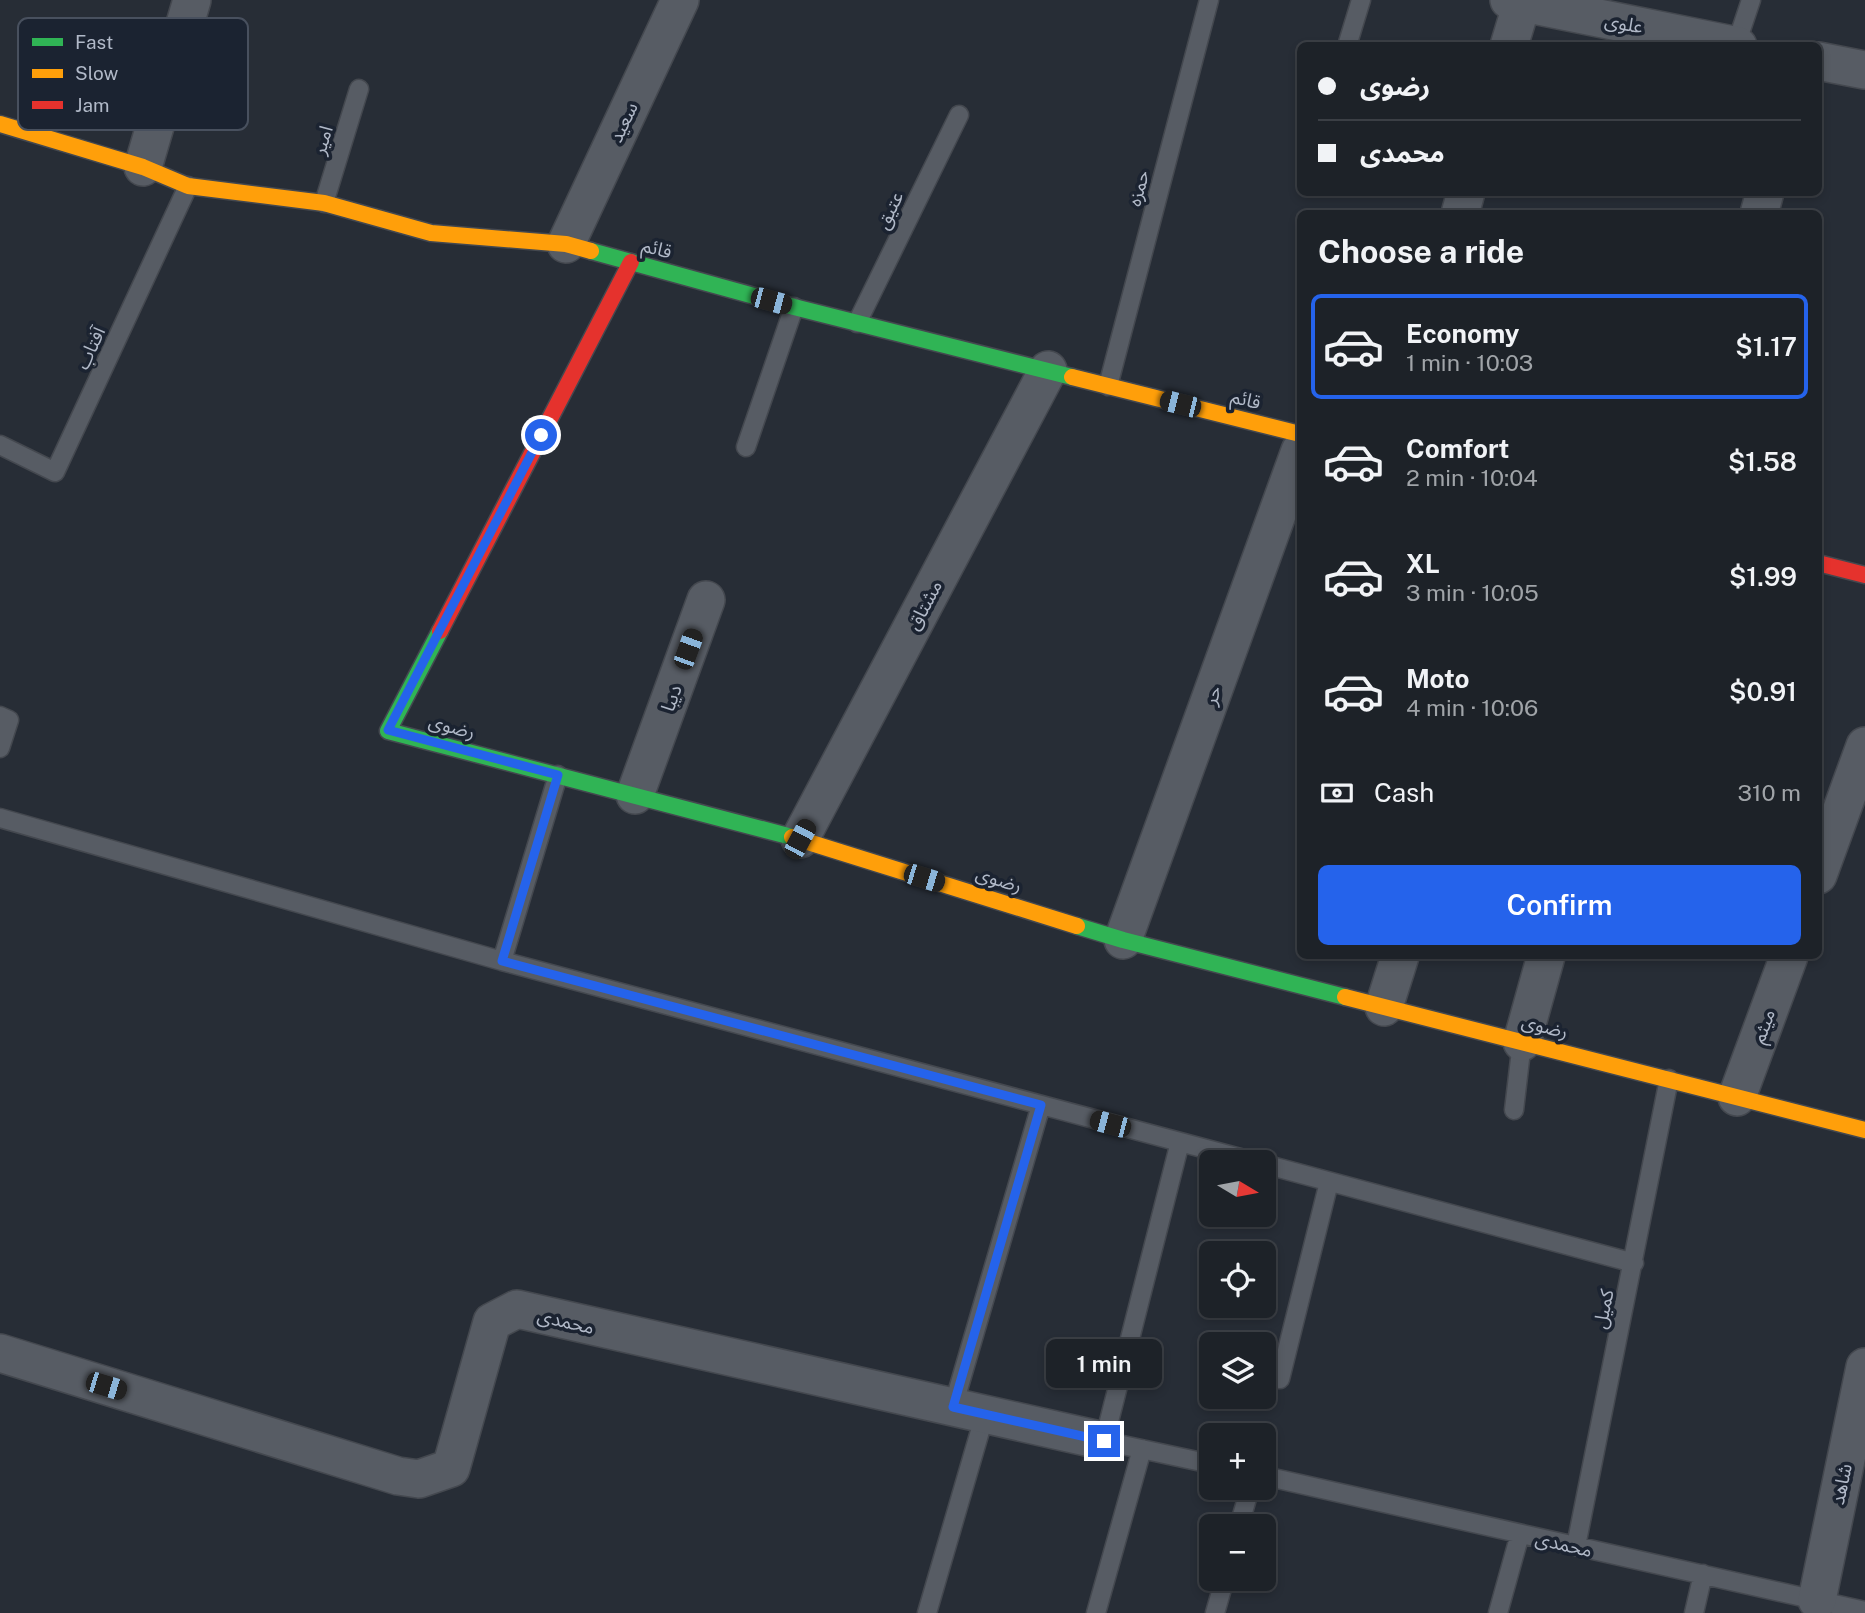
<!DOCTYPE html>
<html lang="en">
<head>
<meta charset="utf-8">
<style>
  :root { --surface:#1d2228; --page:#252a30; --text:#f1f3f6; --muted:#a0a4a8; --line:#3b3f45; --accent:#2563eb }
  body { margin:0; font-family:"Public Sans","Noto Sans Arabic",sans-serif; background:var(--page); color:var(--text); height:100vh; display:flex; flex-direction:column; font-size:26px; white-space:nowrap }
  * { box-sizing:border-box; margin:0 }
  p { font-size:23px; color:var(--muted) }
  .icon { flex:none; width:38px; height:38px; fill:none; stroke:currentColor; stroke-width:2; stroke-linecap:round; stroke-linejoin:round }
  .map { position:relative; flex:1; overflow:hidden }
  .details { position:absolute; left:1297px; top:210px; width:525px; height:749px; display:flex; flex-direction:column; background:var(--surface); border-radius:10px; box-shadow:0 4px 10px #0003,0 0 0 2px var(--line) }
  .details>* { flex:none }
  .top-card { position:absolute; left:1297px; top:42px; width:525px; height:154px; border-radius:10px; box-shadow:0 4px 10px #0003,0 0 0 2px var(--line); display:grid; align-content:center; height:154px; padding:0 21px; background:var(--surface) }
  .needle { width:46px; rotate:100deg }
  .fabs { position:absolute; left:1199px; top:1150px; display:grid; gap:14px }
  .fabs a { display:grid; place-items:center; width:77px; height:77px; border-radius:10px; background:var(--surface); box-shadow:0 4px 10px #0003,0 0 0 2px var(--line); font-size:35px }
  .end { position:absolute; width:32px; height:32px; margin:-16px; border:9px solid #2563eb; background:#fff; box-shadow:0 0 0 4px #fff }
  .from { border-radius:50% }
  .bubble { position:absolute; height:49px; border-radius:10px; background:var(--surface); box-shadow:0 4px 10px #0003,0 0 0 2px var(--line); font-size:23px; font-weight:600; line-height:49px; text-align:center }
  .car { position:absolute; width:21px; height:42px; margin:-21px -10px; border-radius:9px; box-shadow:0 0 5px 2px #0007; background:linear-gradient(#222 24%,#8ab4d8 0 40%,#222 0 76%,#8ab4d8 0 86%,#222 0) }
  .top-card b { display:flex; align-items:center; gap:24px; height:66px; font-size:26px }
  .top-card b+b { border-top:2px solid var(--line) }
  .top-card i { width:18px; height:18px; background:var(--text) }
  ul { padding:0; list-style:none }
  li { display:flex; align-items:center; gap:21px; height:105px; margin:0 14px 10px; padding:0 7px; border:4px solid transparent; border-radius:10px }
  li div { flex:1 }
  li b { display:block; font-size:26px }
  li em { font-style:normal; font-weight:600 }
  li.on { border-color:var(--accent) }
  li>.icon { width:63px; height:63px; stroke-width:1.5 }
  h2 { padding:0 21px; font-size:32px; line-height:84px }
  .pay { display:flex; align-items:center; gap:18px; height:77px; padding:0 21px; font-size:26px }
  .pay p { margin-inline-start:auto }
  .action { display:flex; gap:14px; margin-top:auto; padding:14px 21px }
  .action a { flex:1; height:80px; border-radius:10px; background:var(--accent); color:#fff; font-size:28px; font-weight:600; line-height:80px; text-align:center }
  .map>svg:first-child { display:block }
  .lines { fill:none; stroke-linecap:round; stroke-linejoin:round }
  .lane-casing { stroke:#44484f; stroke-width:21 }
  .street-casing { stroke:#44484f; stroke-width:40 }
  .fast-casing { stroke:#44484f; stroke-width:19 }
  .slow-casing { stroke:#44484f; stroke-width:19 }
  .jam-casing { stroke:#44484f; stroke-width:19 }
  .lane { stroke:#575c64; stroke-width:18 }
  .street { stroke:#575c64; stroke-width:37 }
  .fast { stroke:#30b455; stroke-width:16 }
  .slow { stroke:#ff9f0a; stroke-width:16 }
  .jam { stroke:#e5322d; stroke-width:16 }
  .route { stroke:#2563eb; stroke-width:9 }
  .labels { text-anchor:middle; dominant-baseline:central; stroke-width:7; stroke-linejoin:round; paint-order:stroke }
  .street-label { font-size:19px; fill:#b1b9c8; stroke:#1b2331 }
  .key { fill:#1b2331; stroke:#48505e; stroke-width:2 }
  .key-label { font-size:19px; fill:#b1b9c8 }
</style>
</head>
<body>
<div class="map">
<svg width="1865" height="1613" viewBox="0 0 1865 1613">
  <rect width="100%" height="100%" fill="#272d36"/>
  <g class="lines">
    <defs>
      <path id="lane" d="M1736 45 1751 0
        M1347 46 1361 0
        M324 203 359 89
        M857 323 959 115
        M1108 386 1209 0
        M0 445 55 472 188 186
        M746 447 794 307
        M0 716 9 720 0 748
        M558 775 502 961 1255 1162
        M0 818 502 961
        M1514 1110 1522 1042
        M1180 1142 1104 1441 1211 1464
        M1264 1164 1634 1263
        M1280 1379 1329 1182
        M953 1407 1041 1105
        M1264 1476 1865 1611
        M1239 1526 1250 1488
        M1576 1546 1669 1079
        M927 1613 985 1414
        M1096 1613 1142 1449
        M1215 1613 1225 1578
        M1498 1613 1520 1534
        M1694 1613 1703 1574"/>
      <path id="street" d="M1509 0 1738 46
        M1509 46 1522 3
        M1818 61 1865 70
        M143 167 192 0
        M1460 214 1466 192
        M1759 214 1765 192
        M566 244 680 0
        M635 795 706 600
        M800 839 1048 370
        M1818 875 1865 746
        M1123 940 1300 451
        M1384 1007 1400 956
        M1522 1042 1546 956
        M1737 1097 1789 956
        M0 1353 398 1476 419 1479 451 1468 492 1322 517 1309 1104 1441
        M1817 1600 1865 1367"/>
      <path id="fast" d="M591 251 794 307 1072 377
        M440 631 388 731 792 837
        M1077 926 1123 940 1345 997"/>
      <path id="slow" d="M0 124 143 167 188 186 324 203 431 233 566 244 591 251
        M1072 377 1300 434
        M792 837 1077 926
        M1345 997 1865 1130"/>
      <path id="jam" d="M1818 563 1865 575
        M440 631 631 262"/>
    </defs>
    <use href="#lane" class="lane-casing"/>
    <use href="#street" class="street-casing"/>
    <use href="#fast" class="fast-casing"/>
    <use href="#slow" class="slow-casing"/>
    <use href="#jam" class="jam-casing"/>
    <use href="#lane" class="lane"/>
    <use href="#street" class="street"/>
    <use href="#fast" class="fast"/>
    <use href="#slow" class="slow"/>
    <use href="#jam" class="jam"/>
  </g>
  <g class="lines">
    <path class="route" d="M541 435 388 730 558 775 502 961 1041 1105 953 1407 1104 1441"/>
  </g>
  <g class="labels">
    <g class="street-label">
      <text transform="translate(1624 23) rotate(11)">علوی</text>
      <text transform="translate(623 122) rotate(-65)">سعید</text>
      <text transform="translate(322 140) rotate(-73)">امیر</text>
      <text transform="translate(1138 188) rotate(-75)">حمزه</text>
      <text transform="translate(889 210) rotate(-64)">عتیق</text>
      <text transform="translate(657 248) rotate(15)">قائم</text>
      <text transform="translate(90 348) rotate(-65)">آفتاب</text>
      <text transform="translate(1246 399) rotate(14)">قائم</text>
      <text transform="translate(924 605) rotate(-62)">مشتاق</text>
      <text transform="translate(1212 695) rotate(-70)">حر</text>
      <text transform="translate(671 698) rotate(-70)">دیبا</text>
      <text transform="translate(452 726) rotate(15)">رضوی</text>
      <text transform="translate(999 879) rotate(17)">رضوی</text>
      <text transform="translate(1545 1026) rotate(14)">رضوی</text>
      <text transform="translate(1763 1026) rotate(-70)">میثم</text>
      <text transform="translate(1603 1309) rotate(-79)">کمیل</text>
      <text transform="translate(566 1321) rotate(13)">محمدی</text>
      <text transform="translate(1841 1484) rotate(-78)">شاهد</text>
      <text transform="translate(1564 1544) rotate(13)">محمدی</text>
    </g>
  </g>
  <rect x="18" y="18" width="230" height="112" rx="10" class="key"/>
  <rect x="32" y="38" width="31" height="8" fill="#30b455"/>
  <rect x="32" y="69" width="31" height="9" fill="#ff9f0a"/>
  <rect x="32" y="101" width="31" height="8" fill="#e5322d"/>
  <g class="key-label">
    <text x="75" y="49">Fast</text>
    <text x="75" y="80">Slow</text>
    <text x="75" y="112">Jam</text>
  </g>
</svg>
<div class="fabs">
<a><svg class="needle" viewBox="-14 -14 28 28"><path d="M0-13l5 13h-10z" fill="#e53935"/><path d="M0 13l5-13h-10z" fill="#a0a4a8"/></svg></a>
<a><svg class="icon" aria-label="locate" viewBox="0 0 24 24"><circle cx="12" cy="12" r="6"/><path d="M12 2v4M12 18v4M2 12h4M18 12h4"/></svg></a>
<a><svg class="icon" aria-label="layers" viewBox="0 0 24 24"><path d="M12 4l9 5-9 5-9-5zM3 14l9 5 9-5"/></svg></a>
<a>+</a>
<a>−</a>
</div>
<i class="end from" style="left:541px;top:435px"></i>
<i class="end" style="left:1104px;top:1441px"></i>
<div class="bubble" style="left:1046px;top:1339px;width:116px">1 min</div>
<i class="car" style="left:771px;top:301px;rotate:105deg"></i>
<i class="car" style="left:1180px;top:404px;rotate:284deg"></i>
<i class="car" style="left:688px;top:649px;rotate:20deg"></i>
<i class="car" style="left:800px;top:839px;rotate:28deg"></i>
<i class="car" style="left:924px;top:878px;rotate:107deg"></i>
<i class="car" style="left:1110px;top:1124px;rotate:285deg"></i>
<i class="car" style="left:106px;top:1386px;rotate:107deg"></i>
<div class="top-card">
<b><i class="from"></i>رضوی</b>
<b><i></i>محمدی</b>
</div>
<section class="details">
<h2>Choose a ride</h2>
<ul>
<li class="on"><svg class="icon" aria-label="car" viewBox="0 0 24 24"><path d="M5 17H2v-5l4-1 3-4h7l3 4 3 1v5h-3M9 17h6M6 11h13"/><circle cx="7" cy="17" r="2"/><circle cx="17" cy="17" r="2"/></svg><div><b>Economy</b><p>1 min · 10:03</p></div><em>$1.17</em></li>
<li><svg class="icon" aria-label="car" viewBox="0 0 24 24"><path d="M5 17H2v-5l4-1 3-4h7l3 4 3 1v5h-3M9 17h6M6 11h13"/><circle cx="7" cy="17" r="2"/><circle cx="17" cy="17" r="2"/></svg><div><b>Comfort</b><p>2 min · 10:04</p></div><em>$1.58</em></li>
<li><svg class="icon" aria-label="car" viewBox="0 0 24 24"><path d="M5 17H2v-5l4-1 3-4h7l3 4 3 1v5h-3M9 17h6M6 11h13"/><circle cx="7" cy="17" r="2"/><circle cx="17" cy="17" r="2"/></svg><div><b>XL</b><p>3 min · 10:05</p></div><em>$1.99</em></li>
<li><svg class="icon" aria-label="car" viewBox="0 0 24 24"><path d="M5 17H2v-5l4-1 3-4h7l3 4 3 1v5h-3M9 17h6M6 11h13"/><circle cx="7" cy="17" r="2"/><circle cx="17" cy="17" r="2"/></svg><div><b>Moto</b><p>4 min · 10:06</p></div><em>$0.91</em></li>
</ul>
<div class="pay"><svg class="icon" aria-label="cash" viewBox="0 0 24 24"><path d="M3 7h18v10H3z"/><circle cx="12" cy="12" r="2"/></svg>Cash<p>310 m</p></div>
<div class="action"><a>Confirm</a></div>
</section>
</div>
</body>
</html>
